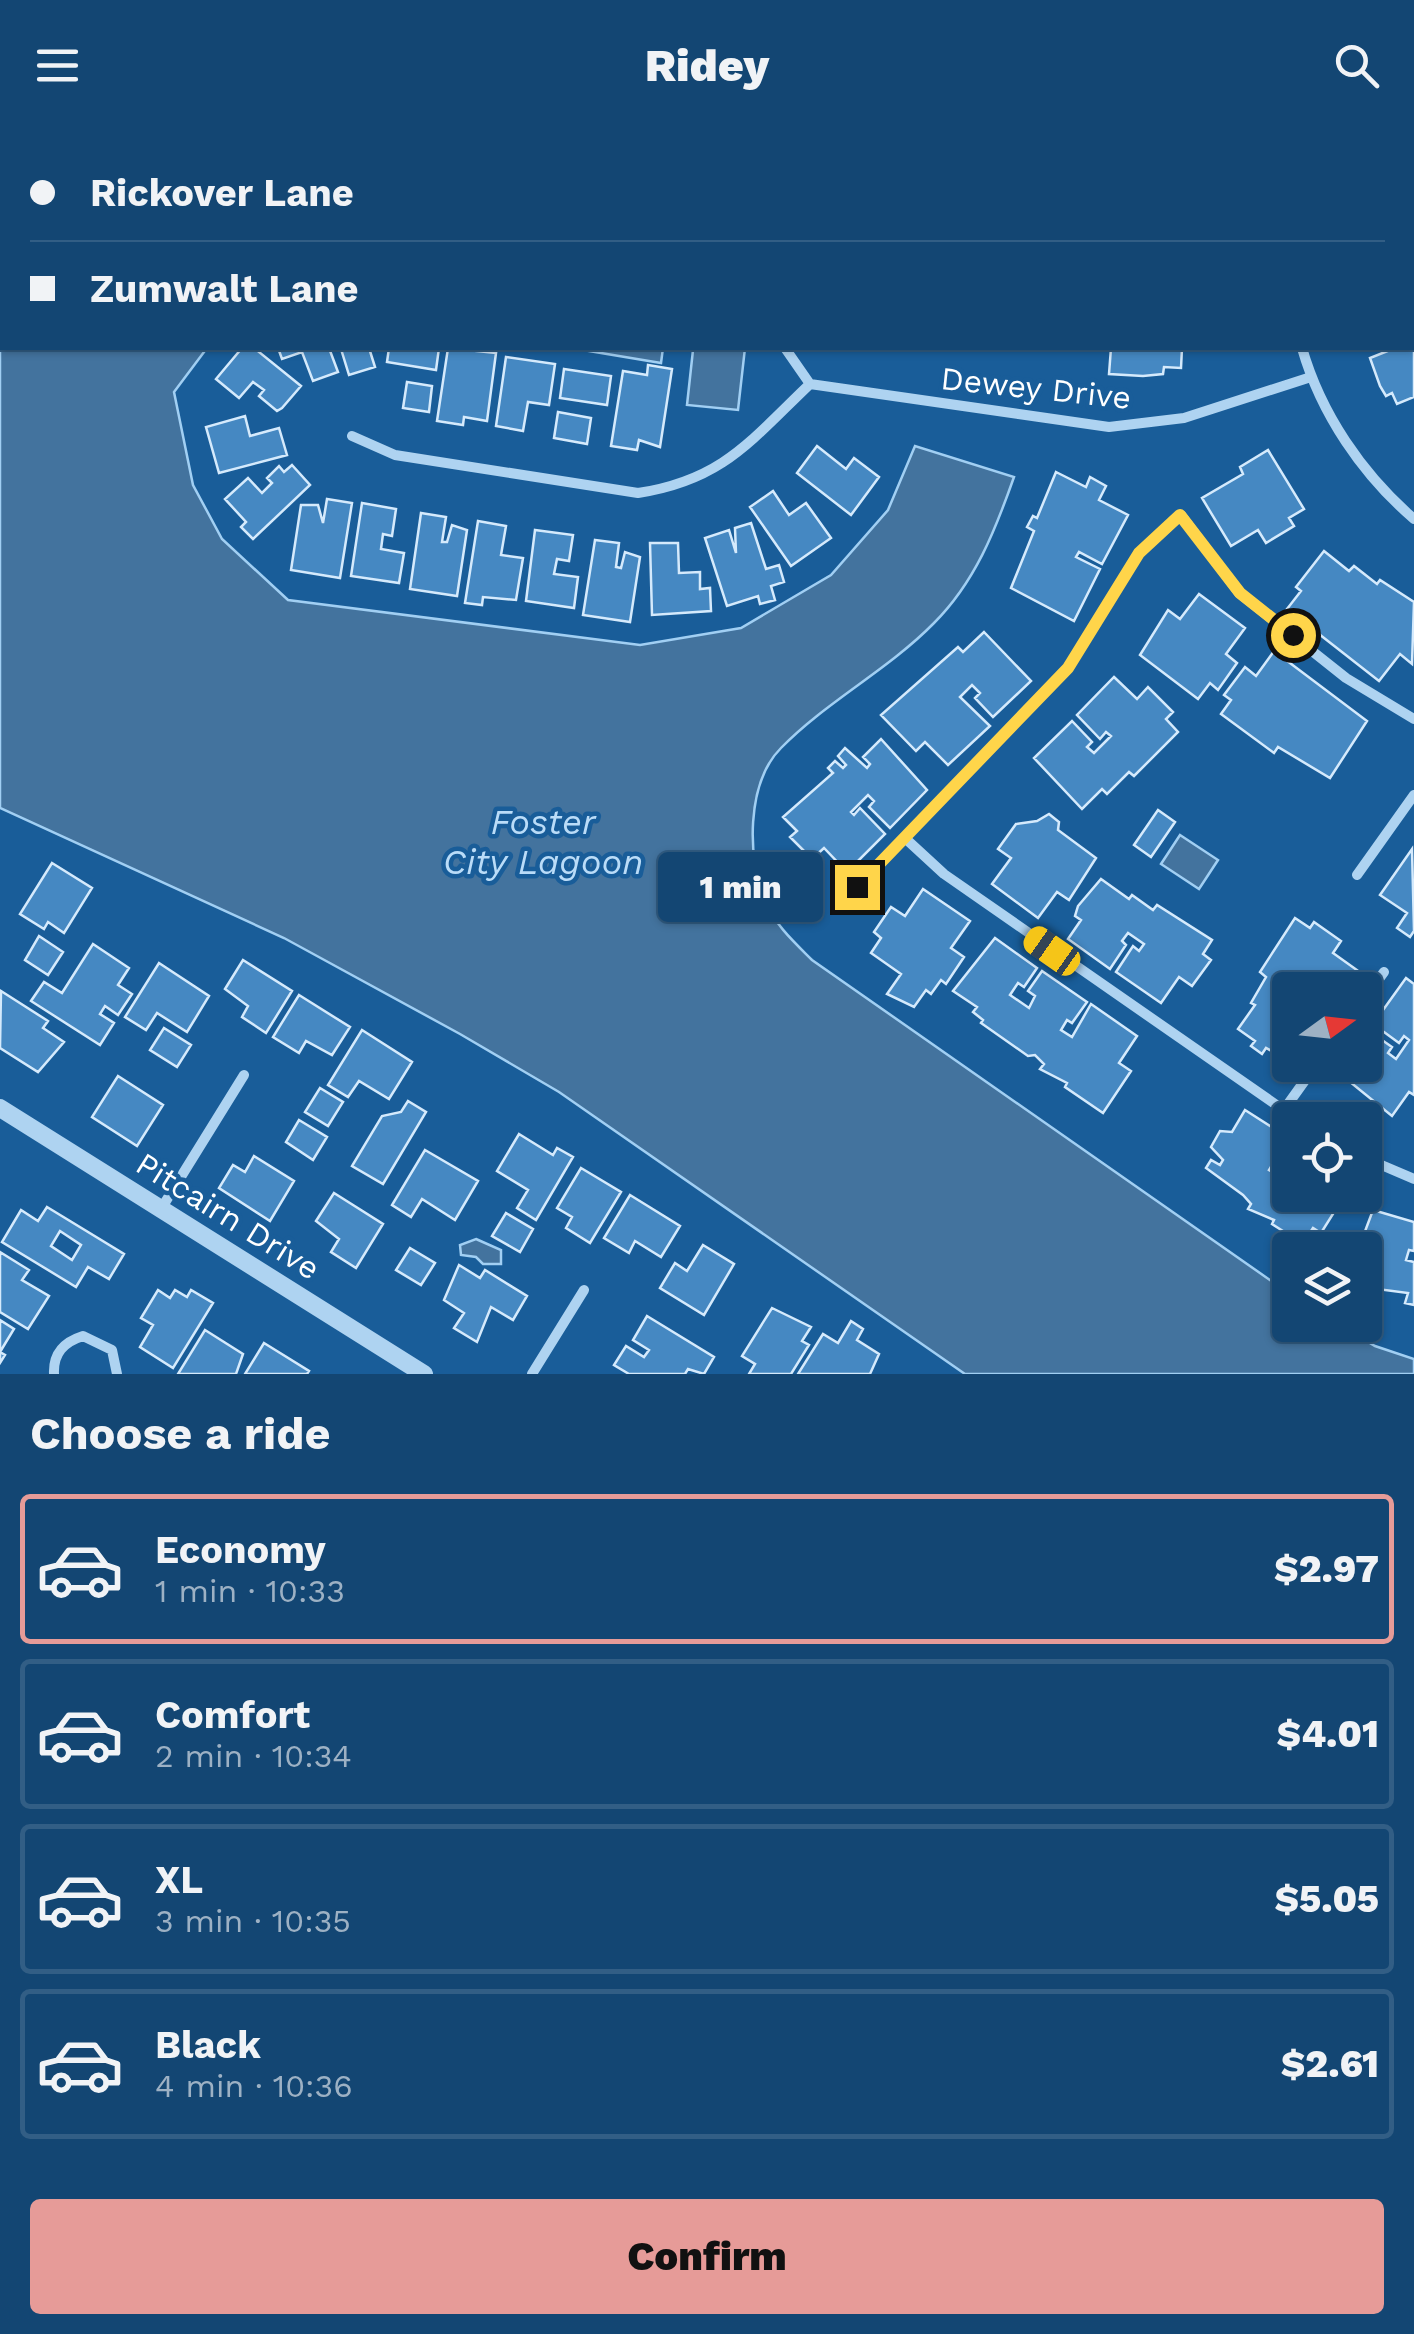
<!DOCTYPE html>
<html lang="en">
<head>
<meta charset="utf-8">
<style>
  :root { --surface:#134673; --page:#1c4d78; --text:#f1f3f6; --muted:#9db1c4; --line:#325e85; --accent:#e69b98 }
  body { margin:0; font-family:"Work Sans",sans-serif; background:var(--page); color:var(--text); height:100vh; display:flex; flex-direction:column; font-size:38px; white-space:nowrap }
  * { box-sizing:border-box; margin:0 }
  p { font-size:32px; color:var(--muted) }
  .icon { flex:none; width:55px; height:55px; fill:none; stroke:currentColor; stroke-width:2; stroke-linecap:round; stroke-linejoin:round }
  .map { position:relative; height:1244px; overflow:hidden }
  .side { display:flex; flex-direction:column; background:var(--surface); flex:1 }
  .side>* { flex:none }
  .banner { position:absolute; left:0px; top:0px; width:1415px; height:220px; box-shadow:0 2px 8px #0004,0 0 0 2px var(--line); display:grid; align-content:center; height:220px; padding:0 30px; background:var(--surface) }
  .needle { width:65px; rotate:75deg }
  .controls { position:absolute; left:1272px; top:842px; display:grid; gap:20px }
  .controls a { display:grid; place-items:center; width:110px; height:110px; border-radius:10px; background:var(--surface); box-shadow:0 2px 8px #0004,0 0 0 2px var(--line); font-size:50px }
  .end { position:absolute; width:45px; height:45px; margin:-22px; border:12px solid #ffd54a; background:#111; box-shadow:0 0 0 5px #111 }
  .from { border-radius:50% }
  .bubble { position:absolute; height:70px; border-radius:10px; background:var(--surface); box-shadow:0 2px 8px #0004,0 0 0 2px var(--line); font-size:32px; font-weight:800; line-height:70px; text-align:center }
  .car { position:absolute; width:30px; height:60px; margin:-30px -15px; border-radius:12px; box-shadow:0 0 8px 2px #0007; background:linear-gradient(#f5c518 24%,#345 0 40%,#f5c518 0 76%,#345 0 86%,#f5c518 0) }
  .banner b { display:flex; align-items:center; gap:35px; height:95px; font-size:38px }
  .banner b+b { border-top:2px solid var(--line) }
  .banner i { width:25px; height:25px; background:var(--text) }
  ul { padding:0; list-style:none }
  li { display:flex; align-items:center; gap:30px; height:150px; margin:0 20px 15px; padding:0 10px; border:5px solid var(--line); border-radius:10px }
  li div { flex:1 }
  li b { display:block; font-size:38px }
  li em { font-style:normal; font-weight:800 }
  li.active { border-color:var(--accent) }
  li>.icon { width:90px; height:90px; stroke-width:1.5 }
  h2 { padding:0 30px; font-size:45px; line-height:120px }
  .cta { display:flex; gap:20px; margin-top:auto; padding:20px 30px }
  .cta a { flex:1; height:115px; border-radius:10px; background:var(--accent); color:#111; font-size:40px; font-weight:800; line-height:115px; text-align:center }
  header { display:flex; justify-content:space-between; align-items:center; height:130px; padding:0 30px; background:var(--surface); font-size:45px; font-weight:800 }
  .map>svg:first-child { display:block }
  .water { fill:#43739e; stroke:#a1cff3; stroke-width:2.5 }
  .building { fill:#4588c2; stroke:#d5eafc; stroke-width:2.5; fill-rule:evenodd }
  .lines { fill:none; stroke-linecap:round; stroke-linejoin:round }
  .minor { stroke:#aed3f1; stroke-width:10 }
  .tertiary { stroke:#aed3f1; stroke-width:18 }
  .route { stroke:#ffd54a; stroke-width:12 }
  .labels { text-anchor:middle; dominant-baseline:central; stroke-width:9; stroke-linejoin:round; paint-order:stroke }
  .street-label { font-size:32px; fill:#fff; stroke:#195d99 }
  .water-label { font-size:35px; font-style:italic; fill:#badcf8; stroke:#195d99 }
</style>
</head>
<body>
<header><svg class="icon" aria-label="menu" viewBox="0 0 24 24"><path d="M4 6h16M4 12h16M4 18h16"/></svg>Ridey<svg class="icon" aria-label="search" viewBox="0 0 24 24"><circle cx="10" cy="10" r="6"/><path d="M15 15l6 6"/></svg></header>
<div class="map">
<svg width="1414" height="1244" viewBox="0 0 1414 1244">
  <rect width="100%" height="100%" fill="#195d99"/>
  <path class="water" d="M0 0 118 2H2V218H207L174 262 193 355 222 409 288 470 640 515 741 498 831 445 888 380 915 316 1014 347C995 401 975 452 934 493 888 540 827 571 781 618 746 653 747 729 765 771 775 795 795 813 812 830L1290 1164V1195H1340L1375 1216 1414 1229V1244H965L559 962 460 904 284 808 0 678Z
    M571 218H663L661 233Z
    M687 218H745L738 280 687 275 693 220Z
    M1180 705 1218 730 1199 759 1161 734Z
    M476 1109 501 1120V1134H483L476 1127 461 1125 460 1115Z"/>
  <path class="building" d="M763 0H834L835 2H764Z
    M1086 0H1155L1086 2Z
    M1414 209V267L1397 274 1392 263 1386 266 1380 256 1370 228 1395 218H1412Z
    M242 218H254L301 256 282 278 277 281 259 266 264 260 253 252 239 268 216 249Z
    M278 218H329L338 242 313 251 302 222 282 229Z
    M369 218 375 237 349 245 341 219Z
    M389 218H439L436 240 387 232Z
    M448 218 496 223 487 291 464 287 463 295 437 291Z
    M1111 218H1182L1181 238 1164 237 1163 244 1143 246 1109 244Z
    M506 227 555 234 549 275 528 272 523 301 496 296Z
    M648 235 672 239 660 317 639 310 637 320 611 316 623 241 647 245Z
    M564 239 611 246 607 275 560 268Z
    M407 252 432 256 429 282 403 278Z
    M558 282 591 288 587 314 554 308Z
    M245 286 250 306 279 298 287 325 219 343 206 297Z
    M817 316 846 339 854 328 879 347 851 385 797 343Z
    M1268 320 1304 379 1289 388 1294 396 1266 413 1258 400 1231 416 1202 368 1243 344 1240 337Z
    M292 335 310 355 253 409 241 397 246 392 225 369 248 348 262 363 272 353 267 348 279 336 284 342Z
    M1056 342 1086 357 1090 347 1106 356 1099 370 1128 385 1102 434 1079 422 1076 427 1100 439 1074 491 1011 458 1034 401 1027 397 1033 386 1037 388Z
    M773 361 789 385 806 373 831 408 791 436 750 377Z
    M327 369 352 373 340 448 291 440 301 375H318L323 393Z
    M362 373 396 379 392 406 383 404 381 419 404 423 399 453 351 446Z
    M421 383 446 387 442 412H447L452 395 467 400 457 466 410 459Z
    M478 391 506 396 501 425 523 428 516 470 483 467 482 475 465 473Z
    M751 393 766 439 779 435 784 452 771 456 775 470 760 474 758 466 727 476 705 408 729 400 736 423 735 398Z
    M535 400 573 405 569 431 557 429 554 444 578 447 574 478 526 471Z
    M595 410 619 413 616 437 621 438 625 422 640 427 630 492 583 485Z
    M650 413H678L679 443 700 442V459L710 458 711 481 652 485Z
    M1324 421 1349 441 1354 436 1377 454 1380 450 1414 472 1412 534 1400 524 1379 551 1287 479 1301 461 1296 457Z
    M1199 464 1245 498 1226 524 1237 533 1218 560 1210 553 1198 569 1140 525 1168 480 1180 489Z
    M984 502 1031 551 993 587 975 568 980 563 972 555 960 567 990 596 948 635 925 612 916 621 881 585 958 517 963 522Z
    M1274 521 1367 591 1330 648 1278 617 1274 623 1221 584 1231 570 1224 565 1245 537 1256 546Z
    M1114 547 1137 569 1148 557 1173 582 1166 589 1178 602 1134 646 1129 642 1107 664 1102 659 1082 679 1034 628 1072 591 1092 612 1087 617 1094 623 1111 606 1106 602 1100 609 1077 585Z
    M881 609 927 660 890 698 869 677 874 671 868 665 851 682 854 685 860 678 885 704 847 742 824 718 812 729 790 707 797 701 783 687 833 643 828 638 835 631 843 638 846 635 838 626 845 618 867 638 870 634 863 627Z
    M1158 680 1175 692 1151 727 1134 715Z
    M1049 684 1059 692 1058 700 1096 728 1069 770 1057 762 1038 788 992 754 1011 728 998 719 1016 694 1037 691Z
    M1412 719 1414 801 1410 807 1397 798 1407 783 1380 765Z
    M52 733 92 758 64 803 48 792 44 799 20 784Z
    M1101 749 1129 769 1132 765 1153 780 1157 775 1212 810 1203 824 1211 830 1192 856 1179 847 1161 873 1116 842 1133 816 1139 821 1144 814 1128 803 1122 811 1126 815 1110 839 1068 809 1081 790 1075 786 1078 776Z
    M923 759 970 791 951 818 964 827 946 854 941 850 931 864 926 860 914 877 887 864 901 844 871 823 881 808 874 802 891 777 905 786Z
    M1295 788 1310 798 1314 792 1341 811 1333 823 1361 843 1348 860H1290V931L1266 918 1262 924 1251 916 1255 911 1238 899 1255 875 1251 873 1266 847 1260 842Z
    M39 806 63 822 48 845 25 830Z
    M995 808 1037 838 1024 857 1018 853 1010 865 1029 878 1035 866 1028 861 1042 841 1087 872 1072 893 1067 890 1061 900 1072 907 1091 874 1137 906 1119 933 1131 941 1103 983 1065 957 1067 953 1040 939 1044 934 1035 925 1028 926 981 893 983 890 973 882 977 877 953 861Z
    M93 814 129 838 118 855 132 864 118 885 105 876 100 884 114 893 100 915 31 871 44 852 62 863Z
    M243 830 292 861 266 903 242 887 248 876 225 859Z
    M159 833 209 866 187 902 157 883 146 900 125 887Z
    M1406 848 1414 854V965L1409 962 1392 986 1339 943 1344 935H1365L1369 901 1392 917 1388 923 1396 929 1409 910 1404 906 1399 913 1373 894Z
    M1 861 48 891 43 898 64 912 38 942 0 918Z
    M299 865 350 897 332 925 306 911 299 923 273 907Z
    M164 898 191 915 177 937 150 920Z
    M362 900 412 932 389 969 359 951 348 967 328 955Z
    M118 946 163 975 137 1016 92 987Z
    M320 958 343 972 328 996 305 982Z
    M408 971 426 982 383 1054 352 1036 382 986 401 982Z
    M1245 980 1289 1008 1269 1040 1284 1049 1287 1044 1278 1038 1290 1018V1065H1327L1325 1068 1338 1076 1321 1103 1313 1098 1305 1110H1297L1272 1094 1274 1090 1248 1079 1251 1074 1243 1065 1206 1038 1211 1030 1220 1035 1223 1030 1211 1017 1220 1001 1232 1002Z
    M299 990 327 1007 313 1030 286 1012Z
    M519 1004 553 1025 557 1018 573 1027 536 1090 517 1078 528 1060 497 1041Z
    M425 1020 478 1051 455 1090 422 1069 411 1087 392 1075Z
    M254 1026 294 1051 270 1091 219 1058 233 1035 245 1042Z
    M581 1038 621 1062 590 1113 566 1098 572 1087 557 1078Z
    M334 1063 383 1094 356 1138 331 1122 339 1109 316 1091Z
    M630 1065 680 1096 661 1127 635 1111 629 1123 604 1108Z
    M47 1077 124 1124 109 1149 88 1137 76 1157 2 1112 21 1080 38 1091ZM60 1101 81 1115 72 1130 51 1116Z
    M1373 1080 1414 1092V1121L1409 1120 1406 1130 1414 1132V1175L1405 1173 1408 1163 1377 1159 1378 1153 1365 1149V1120H1358Z
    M506 1083 533 1099 520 1122 492 1106Z
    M703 1115 734 1134 704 1185 660 1158 675 1133 687 1141Z
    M410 1118 435 1133 421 1155 396 1140Z
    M0 1122 29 1140 22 1150 49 1166 28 1199 0 1182Z
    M459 1135 480 1148 485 1140 527 1166 513 1190 491 1177 477 1212 454 1198 464 1183 444 1170Z
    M158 1160 170 1168 175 1160 187 1167 191 1160 213 1173 173 1238 140 1217 153 1195 141 1188Z
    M772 1178 811 1197 802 1211 809 1215 791 1244H749L755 1234 742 1226Z
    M647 1186 714 1227 704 1244 688 1239 685 1244H629L614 1235 626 1216 644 1227 649 1220 633 1210Z
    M0 1190 14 1199 0 1222 5 1225 0 1233Z
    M851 1191 863 1199 857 1210 879 1224 870 1244H798L823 1204 838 1213Z
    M205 1200 243 1224 236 1244H178Z
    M264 1213 309 1241 307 1244H245Z"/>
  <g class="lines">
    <path class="minor" d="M543 0 549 2
      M700 0V2
      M1198 2V0
      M1285 2V0
      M785 218 810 254
      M1302 218C1321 284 1362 344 1414 389
      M810 254 1109 297 1184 288 1311 247
      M352 306 395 325 638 363C723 350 751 310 810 254
      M906 709 944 744 1298 990
      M1357 745 1414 665
      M857 757 1068 538 1139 423 1181 385 1239 463 1346 548 1414 589
      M1365 868 1384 842
      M1283 981 1316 935
      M1365 1028 1414 1049
      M161 1079 244 945
      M54 1244C53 1223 64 1212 83 1206L112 1220 117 1244
      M532 1244 584 1160"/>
    <path class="tertiary" d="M0 978 424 1244"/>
  </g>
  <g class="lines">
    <path class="route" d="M857 757 1068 538 1139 423 1180 385 1240 463 1293 505"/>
  </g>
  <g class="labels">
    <g class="street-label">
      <text transform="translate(1036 258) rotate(6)">Dewey Drive</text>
      <text transform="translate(228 1086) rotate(32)">Pitcairn Drive</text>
    </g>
    <g class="water-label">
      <text x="543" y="692">Foster<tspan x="543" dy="40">City Lagoon</tspan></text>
    </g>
  </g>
</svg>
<div class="controls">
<a><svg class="needle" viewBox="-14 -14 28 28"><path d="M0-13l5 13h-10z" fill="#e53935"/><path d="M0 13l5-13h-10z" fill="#9db1c4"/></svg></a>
<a><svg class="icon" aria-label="locate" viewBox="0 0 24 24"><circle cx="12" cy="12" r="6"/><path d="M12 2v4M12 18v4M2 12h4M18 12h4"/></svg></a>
<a><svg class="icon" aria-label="layers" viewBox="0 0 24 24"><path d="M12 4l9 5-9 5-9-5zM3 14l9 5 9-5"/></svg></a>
</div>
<i class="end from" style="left:1293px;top:505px"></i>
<i class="end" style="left:857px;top:757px"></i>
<div class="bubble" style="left:658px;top:722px;width:165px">1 min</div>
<i class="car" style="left:1052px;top:821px;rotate:305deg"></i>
<div class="banner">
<b><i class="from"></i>Rickover Lane</b>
<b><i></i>Zumwalt Lane</b>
</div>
</div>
<section class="side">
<h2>Choose a ride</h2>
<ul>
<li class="active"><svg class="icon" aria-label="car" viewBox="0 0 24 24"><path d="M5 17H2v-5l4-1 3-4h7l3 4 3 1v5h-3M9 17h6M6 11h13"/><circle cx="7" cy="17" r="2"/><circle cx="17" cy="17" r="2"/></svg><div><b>Economy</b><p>1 min · 10:33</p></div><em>$2.97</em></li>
<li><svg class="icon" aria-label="car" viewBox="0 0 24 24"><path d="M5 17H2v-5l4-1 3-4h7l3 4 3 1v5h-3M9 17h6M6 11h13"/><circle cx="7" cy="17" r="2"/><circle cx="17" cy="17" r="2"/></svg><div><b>Comfort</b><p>2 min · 10:34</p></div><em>$4.01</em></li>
<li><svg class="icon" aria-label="car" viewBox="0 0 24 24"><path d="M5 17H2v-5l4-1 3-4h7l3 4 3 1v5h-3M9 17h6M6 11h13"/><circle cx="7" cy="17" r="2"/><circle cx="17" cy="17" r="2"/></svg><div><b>XL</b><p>3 min · 10:35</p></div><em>$5.05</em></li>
<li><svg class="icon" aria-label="car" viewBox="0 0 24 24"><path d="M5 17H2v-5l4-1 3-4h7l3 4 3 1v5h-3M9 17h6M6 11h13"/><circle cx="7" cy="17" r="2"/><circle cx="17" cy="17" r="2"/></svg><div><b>Black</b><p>4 min · 10:36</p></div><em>$2.61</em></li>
</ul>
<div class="cta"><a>Confirm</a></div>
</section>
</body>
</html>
